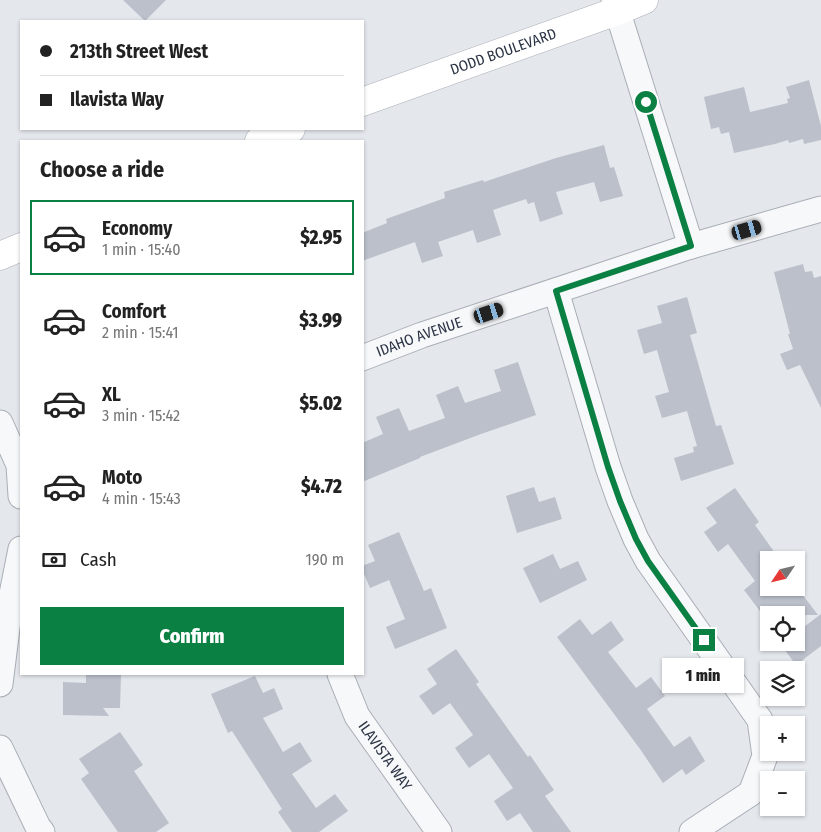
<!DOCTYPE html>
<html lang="en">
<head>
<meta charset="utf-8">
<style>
  :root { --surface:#fff; --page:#f2f2f2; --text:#222; --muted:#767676; --line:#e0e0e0; --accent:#0b8043 }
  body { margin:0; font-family:"Fira Sans Condensed",sans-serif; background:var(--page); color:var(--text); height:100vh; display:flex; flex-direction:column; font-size:19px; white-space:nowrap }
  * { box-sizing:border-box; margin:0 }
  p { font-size:16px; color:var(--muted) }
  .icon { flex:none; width:28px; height:28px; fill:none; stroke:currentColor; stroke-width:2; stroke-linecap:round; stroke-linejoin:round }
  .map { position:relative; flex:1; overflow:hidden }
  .side { position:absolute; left:20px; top:140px; width:344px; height:535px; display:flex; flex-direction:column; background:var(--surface); border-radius:0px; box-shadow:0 1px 4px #0004 }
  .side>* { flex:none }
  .banner { position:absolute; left:20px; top:20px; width:344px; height:110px; border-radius:0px; box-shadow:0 1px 4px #0004; display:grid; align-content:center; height:110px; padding:0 20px; background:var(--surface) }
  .needle { width:32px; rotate:235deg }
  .controls { position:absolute; left:760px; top:551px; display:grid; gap:10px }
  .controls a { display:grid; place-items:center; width:45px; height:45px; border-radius:0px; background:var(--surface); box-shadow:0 1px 4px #0004; font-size:25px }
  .end { position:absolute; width:22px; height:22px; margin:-11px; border:6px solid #0b8043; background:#fff; box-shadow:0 0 0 2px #fff }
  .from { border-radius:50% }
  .bubble { position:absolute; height:35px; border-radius:0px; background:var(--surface); box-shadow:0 1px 4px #0004; font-size:16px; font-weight:800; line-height:35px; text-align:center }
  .car { position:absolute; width:15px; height:30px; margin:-15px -8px; border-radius:6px; box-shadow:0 0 4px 1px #0007; background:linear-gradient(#222 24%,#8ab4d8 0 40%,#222 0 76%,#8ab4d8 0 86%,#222 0) }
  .banner b { display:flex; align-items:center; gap:18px; height:48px; font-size:19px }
  .banner b+b { border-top:1px solid var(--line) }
  .banner i { width:12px; height:12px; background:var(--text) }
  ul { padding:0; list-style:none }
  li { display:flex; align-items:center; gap:15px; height:75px; margin:0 10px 8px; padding:0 10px; border:2px solid transparent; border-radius:0px }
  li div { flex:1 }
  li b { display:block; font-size:19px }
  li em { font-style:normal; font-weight:800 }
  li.current { border-color:var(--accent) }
  li>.icon { width:45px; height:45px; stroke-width:1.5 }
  h2 { padding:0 20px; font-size:22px; line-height:60px }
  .pay { display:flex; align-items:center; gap:12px; height:55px; padding:0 20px; font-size:19px }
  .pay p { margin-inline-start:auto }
  .button { display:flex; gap:10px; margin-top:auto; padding:10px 20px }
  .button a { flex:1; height:58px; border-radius:0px; background:var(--accent); color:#fff; font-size:20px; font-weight:800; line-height:58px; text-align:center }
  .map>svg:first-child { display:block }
  .building { fill:#bbc0ca }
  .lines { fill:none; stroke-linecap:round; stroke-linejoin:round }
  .street-casing { stroke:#a9aeb7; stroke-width:27 }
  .secondary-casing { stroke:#a9aeb7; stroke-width:29 }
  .street { stroke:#f7f8fa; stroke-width:25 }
  .secondary { stroke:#fff; stroke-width:28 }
  .route { stroke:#0b8043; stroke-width:6 }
  .labels { text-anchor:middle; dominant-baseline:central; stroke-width:4.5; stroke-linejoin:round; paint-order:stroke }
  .street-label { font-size:15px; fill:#2b3445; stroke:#f4f6f9 }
</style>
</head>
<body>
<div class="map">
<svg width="821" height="832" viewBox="0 0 821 832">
  <rect width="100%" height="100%" fill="#e4e7ec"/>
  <path class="building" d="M123 0H166L145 21Z
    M809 80 821 126V140L804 144 803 139 789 143 788 140 775 144 734 153 729 132 721 134 719 127 711 129 704 97 744 87 750 112 788 103 787 99 790 98 786 87Z
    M604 145 610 168 614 167 623 196 600 202 594 182 556 192 563 214 540 222 534 202 528 204 526 199 493 210 501 235 477 243 473 230 438 242 443 256 422 263 415 242 362 261V233L387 223 386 219 445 198 444 192 483 180 484 182 556 158Z
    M803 264 805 272 812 271 814 278 821 276V408L800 365 787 370 780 354 793 349 788 334H790L774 272Z
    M687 297 697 333 690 335 716 426 721 425 734 464 681 481 674 458 694 452 693 447 697 446 687 411 662 418 655 396 669 392 657 350 644 354 637 330 662 323 657 306Z
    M518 362 536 415 481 434 420 457V458L362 482V443L383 434 376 417 399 408 409 431 445 418 436 395 458 386 465 403 501 391 494 370Z
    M534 487 539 502 555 497 562 519 517 533 506 496Z
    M735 488 759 522 755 525 780 560H769V588H796V586L818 615H763L744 590 755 581 728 544 718 552 704 532 717 523 706 508Z
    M399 532 424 591 431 588 447 628 395 649 386 627 405 619 389 580 370 588 362 569V566L375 561 368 545Z
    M553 554 560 569 578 561 587 580 540 603 523 568Z
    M821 614V646L796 665 781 645 784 642H796V633Z
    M580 619 592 635 611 621 624 640 608 652 636 688 651 677 665 696 647 709 674 747 690 736 705 761 686 775 682 769 663 783 640 749 557 637Z
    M456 649 479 682 476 684 528 757 530 755 554 790 545 796 571 832H533L520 813 507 821 494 801 513 788 489 754 469 768 455 748 473 735 450 703 433 715 419 696 437 684 427 669Z
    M86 674H121L120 708H103L109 716 63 715V682L86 683Z
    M255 676 263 693 274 688 283 709 263 718 283 752 300 742 312 761 292 774 316 808 335 794 348 811 319 832H292L278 812 282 809 232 731 228 733 211 694Z
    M120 732 143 765 134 771 169 823 156 832H118L81 779 89 773 79 759Z"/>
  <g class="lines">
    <defs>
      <g id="street">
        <path d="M614 0 691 246"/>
        <path d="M556 291 608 467 620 501 636 539 648 561 760 720 765 756 751 793 692 832"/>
        <path id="s1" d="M362 358 422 335 691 246 821 209"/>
        <path d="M0 423 19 465 21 496"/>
        <path id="s2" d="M340 674 357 716 439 832"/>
        <path d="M0 684 10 604 21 549"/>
        <path d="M0 748 38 827 42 832"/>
      </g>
      <g id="secondary">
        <path id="s3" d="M362 102 617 11 644 0"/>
        <path d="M259 141 291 129"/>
        <path d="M0 256 21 247"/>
      </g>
    </defs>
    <use href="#street" class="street-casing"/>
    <use href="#secondary" class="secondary-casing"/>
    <use href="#street" class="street"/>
    <use href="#secondary" class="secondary"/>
  </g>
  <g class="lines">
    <path class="route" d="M646 102 691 246 556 291 608 467 620 501 636 539 648 561 704 640"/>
  </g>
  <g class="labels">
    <g class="street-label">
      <text stroke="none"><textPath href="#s3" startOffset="150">DODD BOULEVARD</textPath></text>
      <text stroke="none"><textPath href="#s1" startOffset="61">IDAHO AVENUE</textPath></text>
      <text stroke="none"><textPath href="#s2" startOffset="94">ILAVISTA WAY</textPath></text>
    </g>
  </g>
</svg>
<div class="controls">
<a><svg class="needle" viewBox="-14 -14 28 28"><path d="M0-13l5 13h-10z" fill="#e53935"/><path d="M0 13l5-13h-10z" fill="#767676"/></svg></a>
<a><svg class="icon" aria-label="locate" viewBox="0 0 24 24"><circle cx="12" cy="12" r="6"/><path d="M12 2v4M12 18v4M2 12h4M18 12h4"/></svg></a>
<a><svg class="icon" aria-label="layers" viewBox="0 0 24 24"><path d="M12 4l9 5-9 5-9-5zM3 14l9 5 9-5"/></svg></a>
<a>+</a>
<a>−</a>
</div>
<i class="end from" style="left:646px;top:102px"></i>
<i class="end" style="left:704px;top:640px"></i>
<div class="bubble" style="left:662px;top:658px;width:82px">1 min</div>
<i class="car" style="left:747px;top:230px;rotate:74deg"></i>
<i class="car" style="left:489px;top:313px;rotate:72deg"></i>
<div class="banner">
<b><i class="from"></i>213th Street West</b>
<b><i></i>Ilavista Way</b>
</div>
<section class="side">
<h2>Choose a ride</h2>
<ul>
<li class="current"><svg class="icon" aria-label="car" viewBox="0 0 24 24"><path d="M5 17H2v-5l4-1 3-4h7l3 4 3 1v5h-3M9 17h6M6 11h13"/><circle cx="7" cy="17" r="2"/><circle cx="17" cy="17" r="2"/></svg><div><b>Economy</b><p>1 min · 15:40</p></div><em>$2.95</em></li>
<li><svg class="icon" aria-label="car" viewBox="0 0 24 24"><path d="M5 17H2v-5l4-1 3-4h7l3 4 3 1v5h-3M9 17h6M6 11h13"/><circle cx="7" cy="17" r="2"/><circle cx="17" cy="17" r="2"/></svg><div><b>Comfort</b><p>2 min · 15:41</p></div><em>$3.99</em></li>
<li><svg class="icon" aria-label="car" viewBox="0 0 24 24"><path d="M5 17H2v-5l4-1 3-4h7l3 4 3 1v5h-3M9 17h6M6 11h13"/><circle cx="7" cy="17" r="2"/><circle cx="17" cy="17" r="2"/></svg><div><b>XL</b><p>3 min · 15:42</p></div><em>$5.02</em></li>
<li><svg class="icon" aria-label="car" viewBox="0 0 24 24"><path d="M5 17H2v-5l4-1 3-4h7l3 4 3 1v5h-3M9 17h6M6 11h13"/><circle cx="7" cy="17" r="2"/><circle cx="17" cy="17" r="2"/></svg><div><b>Moto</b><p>4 min · 15:43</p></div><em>$4.72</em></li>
</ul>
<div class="pay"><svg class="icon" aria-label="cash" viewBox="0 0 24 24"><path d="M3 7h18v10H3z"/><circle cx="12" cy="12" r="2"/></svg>Cash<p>190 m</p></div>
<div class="button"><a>Confirm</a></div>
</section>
</div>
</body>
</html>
